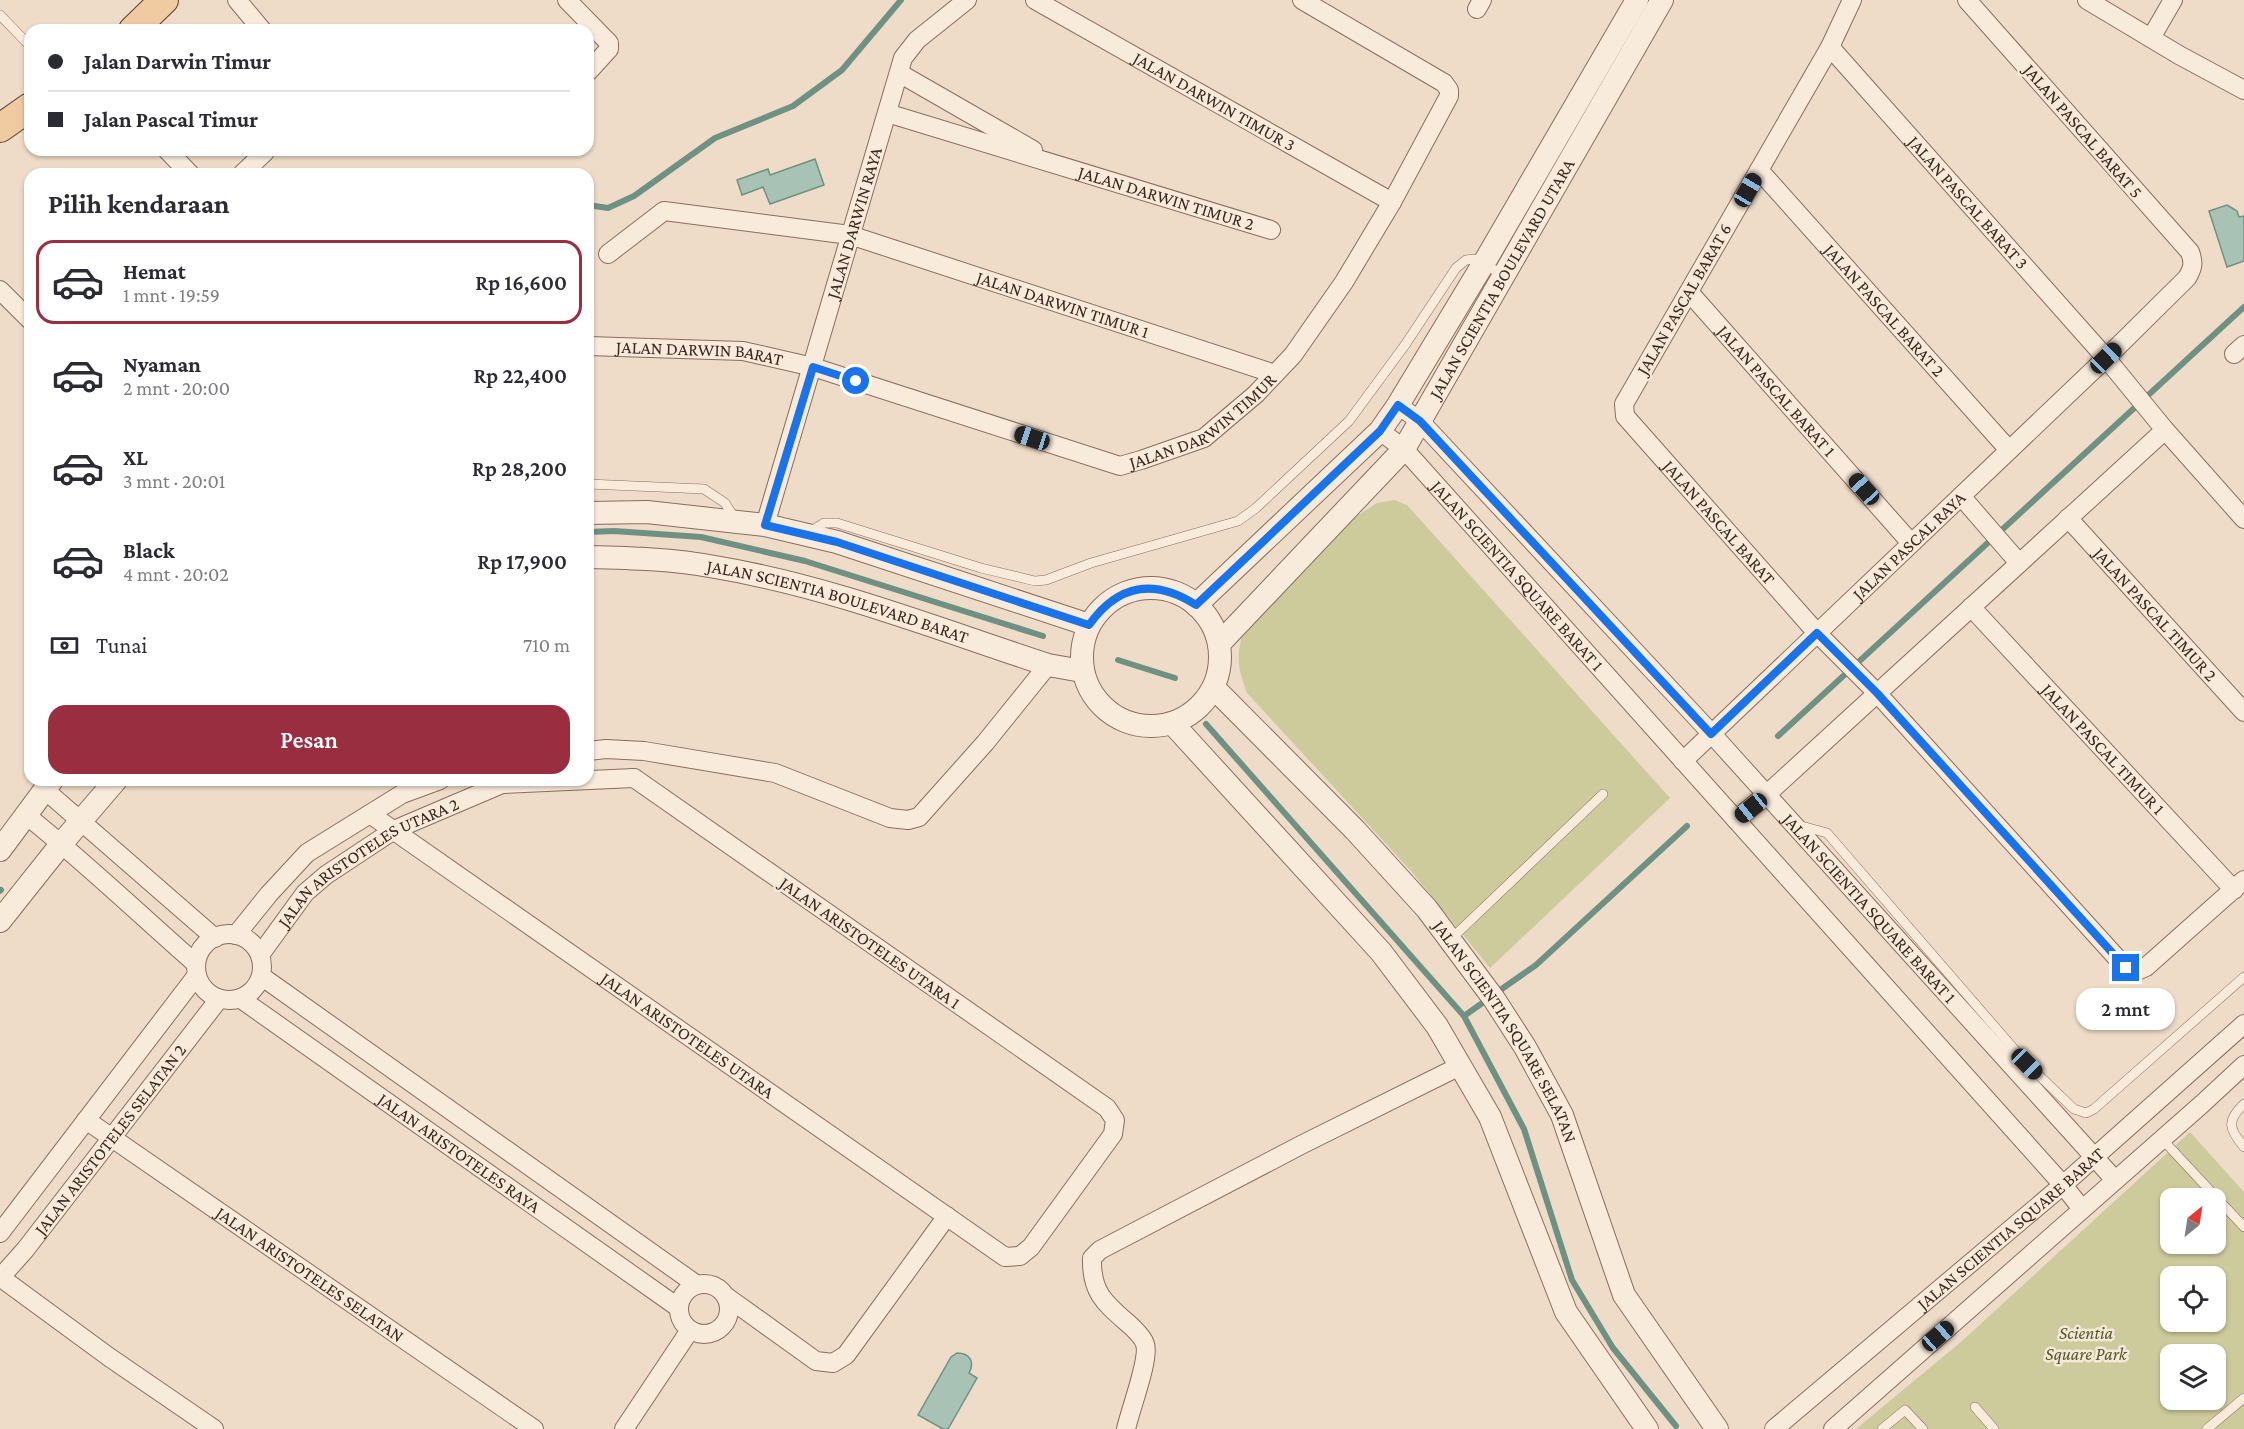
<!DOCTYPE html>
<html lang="id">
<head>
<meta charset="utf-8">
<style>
  :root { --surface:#fff; --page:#f2f2f3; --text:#2b2b33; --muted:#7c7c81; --line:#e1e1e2; --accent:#992e41 }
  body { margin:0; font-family:"Crimson Pro",serif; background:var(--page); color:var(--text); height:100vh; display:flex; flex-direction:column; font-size:22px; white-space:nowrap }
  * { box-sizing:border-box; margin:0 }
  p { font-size:20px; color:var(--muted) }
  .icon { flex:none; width:33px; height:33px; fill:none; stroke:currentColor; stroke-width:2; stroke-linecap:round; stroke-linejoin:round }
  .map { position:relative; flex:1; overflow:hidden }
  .panel { position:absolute; left:24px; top:168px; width:570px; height:618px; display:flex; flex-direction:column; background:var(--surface); border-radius:18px; box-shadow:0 2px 4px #0004 }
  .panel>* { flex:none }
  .guide { position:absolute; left:24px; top:24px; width:570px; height:132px; border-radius:18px; box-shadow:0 2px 4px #0004; display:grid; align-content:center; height:132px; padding:0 24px; background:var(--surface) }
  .needle { width:39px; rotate:30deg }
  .fabs { position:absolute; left:2160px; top:1188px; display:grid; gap:12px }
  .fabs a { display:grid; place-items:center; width:66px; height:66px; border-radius:12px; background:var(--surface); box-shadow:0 2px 4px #0004; font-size:30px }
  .end { position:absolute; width:27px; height:27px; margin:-14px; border:8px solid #1a73e8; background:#fff; box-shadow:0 0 0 3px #fff }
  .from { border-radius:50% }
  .bubble { position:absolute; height:42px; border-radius:18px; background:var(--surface); box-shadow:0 2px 4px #0004; font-size:20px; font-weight:600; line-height:42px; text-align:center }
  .car { position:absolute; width:18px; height:36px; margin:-18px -9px; border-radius:8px; box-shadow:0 0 4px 2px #0007; background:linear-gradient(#222 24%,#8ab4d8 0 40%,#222 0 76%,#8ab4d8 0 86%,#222 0) }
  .guide b { display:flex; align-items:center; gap:21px; height:57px; font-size:22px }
  .guide b+b { border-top:2px solid var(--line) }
  .guide i { width:15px; height:15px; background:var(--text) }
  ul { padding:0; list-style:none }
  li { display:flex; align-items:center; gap:18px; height:84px; margin:0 12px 9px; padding:0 12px; border:3px solid transparent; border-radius:18px }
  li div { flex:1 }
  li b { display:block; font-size:22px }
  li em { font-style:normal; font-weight:600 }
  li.active { border-color:var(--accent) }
  li>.icon { width:54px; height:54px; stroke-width:1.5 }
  h2 { padding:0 24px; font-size:27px; line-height:72px }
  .pay { display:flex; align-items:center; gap:15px; height:66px; padding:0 24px; font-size:22px }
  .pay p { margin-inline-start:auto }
  .button { display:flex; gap:12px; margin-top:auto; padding:12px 24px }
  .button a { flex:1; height:69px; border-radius:18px; background:var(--accent); color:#fff; font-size:24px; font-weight:600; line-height:69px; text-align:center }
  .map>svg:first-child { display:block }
  .green { fill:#cdca9c; fill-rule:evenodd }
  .water { fill:#a9c2b6; stroke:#6f9183; stroke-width:1.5 }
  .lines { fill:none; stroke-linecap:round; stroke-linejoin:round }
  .stream { stroke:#6f9183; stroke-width:6 }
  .service-casing { stroke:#8a6d5d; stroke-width:10 }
  .minor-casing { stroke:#8a6d5d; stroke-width:20 }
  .tertiary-casing { stroke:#8a6d5d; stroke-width:24 }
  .primary-casing { stroke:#583c31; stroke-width:30 }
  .service { stroke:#f9ebdc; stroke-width:9 }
  .minor { stroke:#f9ebdc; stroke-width:18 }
  .tertiary { stroke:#f9ebdc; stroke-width:22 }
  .primary { stroke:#f0caa1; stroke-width:28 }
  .route { stroke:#1a73e8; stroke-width:8 }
  .labels { text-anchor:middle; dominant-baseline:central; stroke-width:5; stroke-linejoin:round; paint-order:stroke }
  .street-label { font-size:18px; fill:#3b2920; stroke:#f6e8d8 }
  .park-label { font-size:18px; font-style:italic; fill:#535727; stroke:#f6e8d8 }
</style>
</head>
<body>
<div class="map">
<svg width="2244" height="1429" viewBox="0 0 2244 1429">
  <rect width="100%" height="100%" fill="#eedcc8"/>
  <path class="green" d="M1394 500 1407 505 1670 798 1490 968 1412 872 1247 693C1236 663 1237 657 1244 626L1357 516 1377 503Z
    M2190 1132 2244 1192V1429H1856L1962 1341ZM2170 1198H2216V1244H2170ZM2170 1276H2216V1322H2170ZM2170 1354H2216V1400H2170Z"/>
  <path class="water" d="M815 159 824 185 770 204 763 187 742 195 737 180 768 169 770 175Z
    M2227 205 2237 211 2239 217 2244 216V261L2227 267 2209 211Z
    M957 1353C970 1353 975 1362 969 1373L977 1378 948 1429H943L918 1415 951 1357Z"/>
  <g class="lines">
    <path class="stream" d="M588 205 608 208 634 196 715 138 793 106 842 70 901 0
      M588 532 614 531 701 537 805 561 1043 636
      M1118 660 1175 678
      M1206 724 1464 1016 1524 1129 1572 1280 1613 1348 1676 1426
      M1778 736 2244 307
      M0 891 1 890
      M1496 993 1536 965 1687 826
      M1464 1016 1488 999"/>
    <defs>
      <path id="service" d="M0 15 30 46
        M588 484 704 489 725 503 735 519
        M808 533 824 523H837L981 568 1035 581 1046 580 1091 563 1238 521 1256 508 1349 421 1405 345 1456 268 1466 260 1474 259 1504 275
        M1798 825 1827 833 2027 1064 2074 1109 2086 1113 2094 1109 2244 977
        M1450 940 1603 794
        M2244 1104C2226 1121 2229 1129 2244 1147
        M2162 1139 2244 1227
        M1975 1407 1994 1429
        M1882 1429 1905 1410 1923 1429
        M2207 1429 2244 1398"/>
      <g id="minor">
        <path d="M237 0 262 30"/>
        <path d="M567 0 609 43V49L588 72"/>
        <path id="s1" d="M1035 0 1392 202"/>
        <path id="s2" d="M1852 0 1830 47 1624 404 1625 416 1817 633 1877 693 2126 968 2135 972 2146 967 2244 880"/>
        <path d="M2087 0 2179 55 2244 90"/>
        <path d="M1477 9 1482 0"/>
        <path d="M2151 38 2173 0"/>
        <path id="s3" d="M1830 47 2106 358 2165 430 2244 519"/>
        <path d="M899 73 1033 150"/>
        <path id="s4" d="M887 113 1271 230"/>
        <path d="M167 150 190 174"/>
        <path id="s5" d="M1759 170 2009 450"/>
        <path d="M242 174 265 152"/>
        <path id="s6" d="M608 254 664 211 850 235 1275 374"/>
        <path d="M0 290 30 320"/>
        <path id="s7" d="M1689 292 1911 543"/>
        <path id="s8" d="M588 346 743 351 813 367 1120 466 1141 460 1204 438 1256 394 1293 355 1344 282 1392 202 1449 96V90L1444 83 1302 0"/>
        <path d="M2234 354 2244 345"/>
        <path id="s9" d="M1398 405 1420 421 1711 733 2115 1180"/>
        <path id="s10" d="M1380 431 1404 449 2063 1185 2082 1209"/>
        <path d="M1961 496 2019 563"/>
        <path id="s11" d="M2068 518 2244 712"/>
        <path id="s12" d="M765 525 903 58 917 40 967 0"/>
        <path id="s13" d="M1971 607 2234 890"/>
        <path d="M588 751 606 749 644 751 775 773 890 818 908 820 919 817 985 743 1048 665"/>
        <path id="s14" d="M1683 761 2106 358 2187 278C2193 268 2194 263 2190 252L1967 0"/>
        <path d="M45 790 215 938"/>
        <path id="s15" d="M370 814 1005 1257 1020 1256 1031 1247 1113 1134 1115 1120 1107 1108 634 778"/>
        <path d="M26 815C85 862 139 914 196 964"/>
        <path d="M1736 820 1766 795 2165 430"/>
        <circle cx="229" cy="967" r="33"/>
        <path d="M236 935 269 894 307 853 402 794 440 780"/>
        <path id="s16" d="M260 955 305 893 326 875 394 830 502 784 634 778"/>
        <path d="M261 976 697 1285"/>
        <path id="s17" d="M241 999 679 1308"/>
        <path id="s18" d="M86 1120 534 1429"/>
        <path d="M0 1233 197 975"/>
        <path d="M0 1277 109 1357 214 1429"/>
        <path id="s19" d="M0 1278 25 1250 219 999"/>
        <circle cx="704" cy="1309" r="25"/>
        <path d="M727 1297 816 1361 833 1363 846 1355 947 1216"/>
        <path d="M624 1429 690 1330"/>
        <path d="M1126 1429C1130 1410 1150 1359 1145 1344 1143 1337 1136 1331 1131 1326 1106 1304 1091 1294 1092 1258L1100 1250 1303 1144 1460 1066"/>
        <path id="s20" d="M1774 1429 2063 1185 2244 1024"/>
        <path d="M1833 1429 2202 1104 2244 1065"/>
      </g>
      <g id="tertiary">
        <path d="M588 513 647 512 765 525 837 542 1089 625"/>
        <path id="s21" d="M588 557C631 558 673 559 715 567 829 586 938 629 1048 665L1082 671"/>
        <circle cx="1151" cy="657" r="69"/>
        <path d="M1196 605 1380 431 1398 405 1488 256 1637 0"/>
        <path id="s22" d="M1219 644 1404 449 1662 0"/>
        <path id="s23" d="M1214 688 1355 830 1427 909 1494 999 1525 1047 1562 1115 1624 1295 1717 1429"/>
        <path d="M1173 724 1381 952 1437 1026 1490 1117 1566 1312 1647 1429"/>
        <path d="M0 850 52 780"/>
        <path d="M0 921 62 843 116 780"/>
      </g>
      <path id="primary" d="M133 30 164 0
        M0 128 30 107"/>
    </defs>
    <use href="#service" class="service-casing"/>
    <use href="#minor" class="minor-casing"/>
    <use href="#tertiary" class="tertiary-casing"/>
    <use href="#primary" class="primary-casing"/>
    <use href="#service" class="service"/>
    <use href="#minor" class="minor"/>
    <use href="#tertiary" class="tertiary"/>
    <use href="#primary" class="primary"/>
  </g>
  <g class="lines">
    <path class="route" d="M856 381 813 367 765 525 837 542 1089 625C1118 584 1154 578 1196 605L1380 431 1398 405 1420 421 1711 734 1817 633 1877 693 2126 968"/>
  </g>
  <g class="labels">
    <g class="street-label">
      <text stroke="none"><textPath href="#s1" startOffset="206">JALAN DARWIN TIMUR 3</textPath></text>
      <text transform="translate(2083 131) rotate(49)">JALAN PASCAL BARAT 5</text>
      <text stroke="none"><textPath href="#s4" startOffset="292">JALAN DARWIN TIMUR 2</textPath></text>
      <text stroke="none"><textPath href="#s3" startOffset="208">JALAN PASCAL BARAT 3</textPath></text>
      <text stroke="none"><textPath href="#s12" startOffset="315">JALAN DARWIN RAYA</textPath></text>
      <text stroke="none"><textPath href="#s22" startOffset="465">JALAN SCIENTIA BOULEVARD UTARA</textPath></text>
      <text transform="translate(1684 299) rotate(-60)">JALAN PASCAL BARAT 6</text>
      <text stroke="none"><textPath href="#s6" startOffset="482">JALAN DARWIN TIMUR 1</textPath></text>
      <text stroke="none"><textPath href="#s5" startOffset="188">JALAN PASCAL BARAT 2</textPath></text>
      <text stroke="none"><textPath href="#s8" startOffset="112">JALAN DARWIN BARAT</textPath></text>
      <text stroke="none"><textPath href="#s7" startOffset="132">JALAN PASCAL BARAT 1</textPath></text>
      <text stroke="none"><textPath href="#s8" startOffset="645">JALAN DARWIN TIMUR</textPath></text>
      <text stroke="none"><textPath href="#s2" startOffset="618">JALAN PASCAL BARAT</textPath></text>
      <text stroke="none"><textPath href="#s14" startOffset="312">JALAN PASCAL RAYA</textPath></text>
      <text stroke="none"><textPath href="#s10" startOffset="200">JALAN SCIENTIA SQUARE BARAT 1</textPath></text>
      <text stroke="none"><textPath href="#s21" startOffset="255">JALAN SCIENTIA BOULEVARD BARAT</textPath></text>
      <text stroke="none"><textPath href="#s11" startOffset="130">JALAN PASCAL TIMUR 2</textPath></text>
      <text stroke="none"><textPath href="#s13" startOffset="194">JALAN PASCAL TIMUR 1</textPath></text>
      <text stroke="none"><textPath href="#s16" startOffset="146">JALAN ARISTOTELES UTARA 2</textPath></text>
      <text stroke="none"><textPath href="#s9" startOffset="690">JALAN SCIENTIA SQUARE BARAT 1</textPath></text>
      <text transform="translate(870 943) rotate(35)">JALAN ARISTOTELES UTARA 1</text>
      <text stroke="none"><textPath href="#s23" startOffset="453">JALAN SCIENTIA SQUARE SELATAN</textPath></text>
      <text stroke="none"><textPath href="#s15" startOffset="387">JALAN ARISTOTELES UTARA</textPath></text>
      <text stroke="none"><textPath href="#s19" startOffset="177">JALAN ARISTOTELES SELATAN 2</textPath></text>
      <text stroke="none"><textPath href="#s17" startOffset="267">JALAN ARISTOTELES RAYA</textPath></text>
      <text stroke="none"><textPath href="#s20" startOffset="310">JALAN SCIENTIA SQUARE BARAT</textPath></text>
      <text stroke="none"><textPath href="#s18" startOffset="272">JALAN ARISTOTELES SELATAN</textPath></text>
    </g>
    <g class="park-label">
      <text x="2086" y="1333">Scientia<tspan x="2086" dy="21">Square Park</tspan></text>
    </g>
  </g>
</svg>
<div class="fabs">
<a><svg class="needle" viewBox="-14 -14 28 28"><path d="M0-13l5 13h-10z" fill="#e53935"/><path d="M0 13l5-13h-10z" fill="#7c7c81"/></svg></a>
<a><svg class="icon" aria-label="locate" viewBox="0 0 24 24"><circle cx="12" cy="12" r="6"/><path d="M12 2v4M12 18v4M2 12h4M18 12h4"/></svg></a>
<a><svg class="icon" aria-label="layers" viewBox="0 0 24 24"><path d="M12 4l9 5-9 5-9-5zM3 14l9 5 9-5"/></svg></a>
</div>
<i class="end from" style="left:856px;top:381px"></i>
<i class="end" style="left:2126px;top:968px"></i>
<div class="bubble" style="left:2076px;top:988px;width:99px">2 mnt</div>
<i class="car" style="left:1748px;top:190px;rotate:30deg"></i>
<i class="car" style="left:2106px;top:358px;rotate:46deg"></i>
<i class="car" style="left:1032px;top:438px;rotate:288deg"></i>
<i class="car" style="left:1864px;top:489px;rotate:318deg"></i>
<i class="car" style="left:1751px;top:808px;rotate:231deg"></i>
<i class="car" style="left:2027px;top:1064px;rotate:135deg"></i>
<i class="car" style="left:1938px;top:1336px;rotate:49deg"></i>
<div class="guide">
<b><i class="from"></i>Jalan Darwin Timur</b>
<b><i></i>Jalan Pascal Timur</b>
</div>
<section class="panel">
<h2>Pilih kendaraan</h2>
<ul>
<li class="active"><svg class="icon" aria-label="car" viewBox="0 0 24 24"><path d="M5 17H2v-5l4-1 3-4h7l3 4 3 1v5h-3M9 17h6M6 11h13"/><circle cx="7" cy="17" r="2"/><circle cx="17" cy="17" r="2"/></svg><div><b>Hemat</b><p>1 mnt · 19:59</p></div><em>Rp 16,600</em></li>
<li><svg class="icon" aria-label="car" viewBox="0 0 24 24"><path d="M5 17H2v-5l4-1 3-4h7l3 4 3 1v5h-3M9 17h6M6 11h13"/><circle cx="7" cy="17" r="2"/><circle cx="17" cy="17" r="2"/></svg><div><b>Nyaman</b><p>2 mnt · 20:00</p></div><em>Rp 22,400</em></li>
<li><svg class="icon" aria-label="car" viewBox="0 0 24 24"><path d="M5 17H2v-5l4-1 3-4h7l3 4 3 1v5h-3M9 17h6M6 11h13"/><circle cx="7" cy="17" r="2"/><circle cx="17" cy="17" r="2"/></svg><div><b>XL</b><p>3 mnt · 20:01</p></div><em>Rp 28,200</em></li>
<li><svg class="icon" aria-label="car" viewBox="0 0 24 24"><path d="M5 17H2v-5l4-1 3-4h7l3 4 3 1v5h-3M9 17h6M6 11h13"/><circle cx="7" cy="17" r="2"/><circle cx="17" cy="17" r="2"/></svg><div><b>Black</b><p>4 mnt · 20:02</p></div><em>Rp 17,900</em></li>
</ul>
<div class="pay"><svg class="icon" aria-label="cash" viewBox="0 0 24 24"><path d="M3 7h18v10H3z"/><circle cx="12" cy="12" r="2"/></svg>Tunai<p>710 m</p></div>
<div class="button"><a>Pesan</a></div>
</section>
</div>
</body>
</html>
